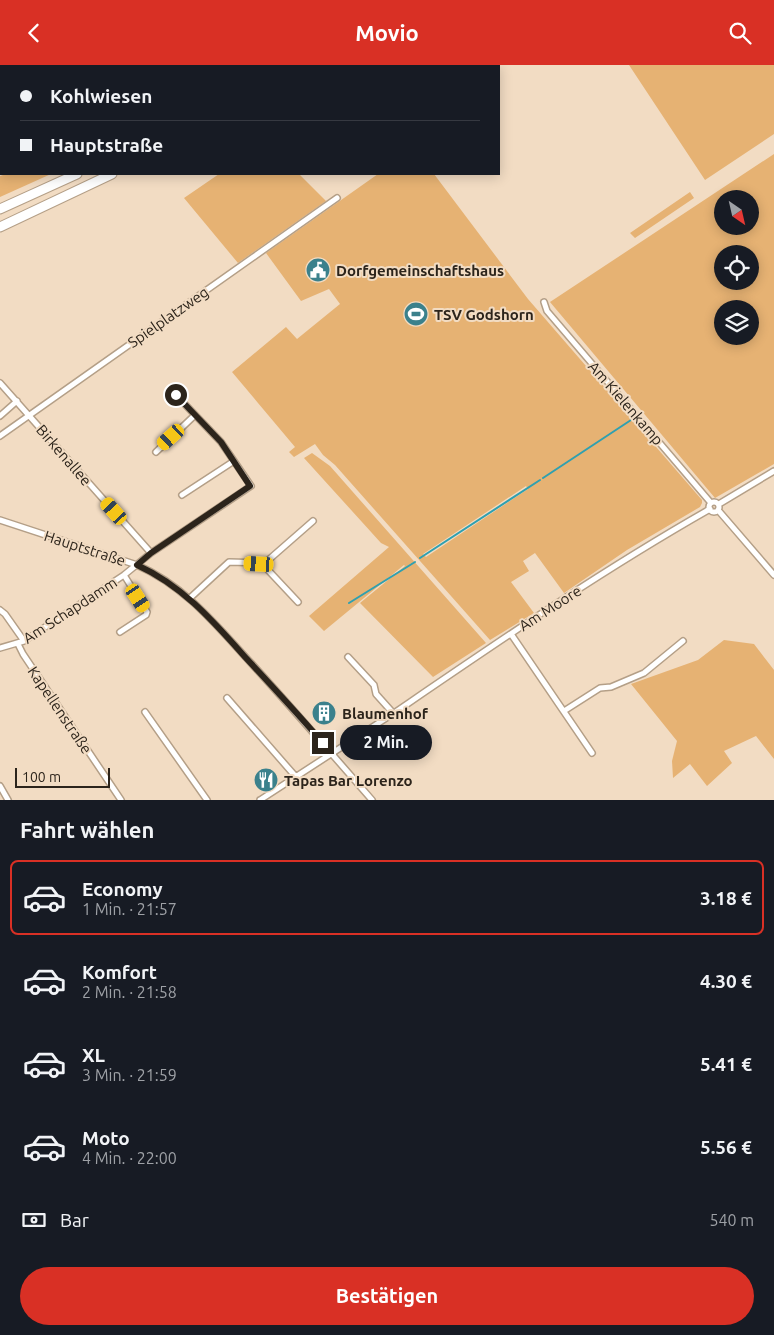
<!DOCTYPE html>
<html lang="de">
<head>
<meta charset="utf-8">
<style>
  :root { --surface:#171b24; --page:#20242c; --text:#f1f3f6; --muted:#9ea1a6; --line:#363941; --accent:#d93025 }
  body { margin:0; font-family:Ubuntu,sans-serif; background:var(--page); color:var(--text); height:100vh; display:flex; flex-direction:column; font-size:19px; white-space:nowrap }
  * { box-sizing:border-box; margin:0 }
  p { font-size:16px; color:var(--muted) }
  .icon { flex:none; width:28px; height:28px; fill:none; stroke:currentColor; stroke-width:2; stroke-linecap:round; stroke-linejoin:round }
  .map { position:relative; height:735px; overflow:hidden }
  .drawer { display:flex; flex-direction:column; background:var(--surface); flex:1 }
  .drawer>* { flex:none }
  .banner { position:absolute; left:0px; top:0px; width:500px; height:110px; box-shadow:0 2px 12px #0003; display:grid; align-content:center; height:110px; padding:0 20px; background:var(--surface) }
  .needle { width:32px; rotate:146deg }
  .buttons { position:absolute; left:714px; top:125px; display:grid; gap:10px }
  .buttons a { display:grid; place-items:center; width:45px; height:45px; border-radius:50%; background:var(--surface); box-shadow:0 2px 12px #0003; font-size:25px }
  .scale { position:absolute; left:15px; bottom:12px; width:95px; box-sizing:border-box; padding-left:5px; border:2px solid #2c241b; border-top:0; font-size:14px; line-height:18px; white-space:nowrap; color:#2c241b; -webkit-text-stroke:4px #f2dcc3; paint-order:stroke }
  .end { position:absolute; width:22px; height:22px; margin:-11px; border:6px solid #2c241b; background:#fff; box-shadow:0 0 0 2px #fff }
  .from { border-radius:50% }
  .bubble { position:absolute; height:35px; border-radius:18px; background:var(--surface); box-shadow:0 2px 12px #0003; font-size:16px; font-weight:600; line-height:35px; text-align:center }
  .car { position:absolute; width:15px; height:30px; margin:-15px -8px; border-radius:6px; box-shadow:0 0 4px 1px #0007; background:linear-gradient(#f5c518 24%,#345 0 40%,#f5c518 0 76%,#345 0 86%,#f5c518 0) }
  .banner b { display:flex; align-items:center; gap:18px; height:48px; font-size:19px }
  .banner b+b { border-top:1px solid var(--line) }
  .banner i { width:12px; height:12px; background:var(--text) }
  ul { padding:0; list-style:none }
  li { display:flex; align-items:center; gap:15px; height:75px; margin:0 10px 8px; padding:0 10px; border:2px solid transparent; border-radius:8px }
  li div { flex:1 }
  li b { display:block; font-size:19px }
  li em { font-style:normal; font-weight:600 }
  li.active { border-color:var(--accent) }
  li>.icon { width:45px; height:45px; stroke-width:1.5 }
  h2 { padding:0 20px; font-size:22px; line-height:60px }
  .pay { display:flex; align-items:center; gap:12px; height:55px; padding:0 20px; font-size:19px }
  .pay p { margin-inline-start:auto }
  .primary-button { display:flex; gap:10px; margin-top:auto; padding:10px 20px }
  .primary-button a { flex:1; height:58px; border-radius:30px; background:var(--accent); color:#fff; font-size:20px; font-weight:600; line-height:58px; text-align:center }
  header { display:flex; justify-content:space-between; align-items:center; height:65px; padding:0 20px; background:var(--accent); color:#fff; font-size:22px; font-weight:600 }
  .map>svg:first-child { display:block }
  .green { fill:#e6b273; fill-rule:evenodd }
  .lines { fill:none; stroke-linecap:round; stroke-linejoin:round }
  .stream { stroke:#2fa0b0; stroke-width:2 }
  .minor-casing { stroke:#b49f87; stroke-width:8 }
  .motorway-casing { stroke:#b49f87; stroke-width:11 }
  .minor { stroke:#fff; stroke-width:5 }
  .motorway { stroke:#fff; stroke-width:9 }
  .route { stroke:#2c241b; stroke-width:6 }
  .labels { text-anchor:middle; dominant-baseline:central; stroke-width:4; stroke-linejoin:round; paint-order:stroke }
  .poi-label { font-size:15px; font-weight:bold; fill:#2c241b; stroke:#f2dcc3; text-anchor:start }
  .street-label { font-size:15px; fill:#2c241b; stroke:#f2dcc3 }
</style>
</head>
<body>
<header><svg class="icon" aria-label="back" viewBox="0 0 24 24"><path d="M15 5l-7 7 7 7"/></svg>Movio<svg class="icon" aria-label="search" viewBox="0 0 24 24"><circle cx="10" cy="10" r="6"/><path d="M15 15l6 6"/></svg></header>
<div class="map">
<svg width="774" height="735" viewBox="0 0 774 735">
  <rect width="100%" height="100%" fill="#f2dcc3"/>
  <path class="green" d="M629 0H774V69L705 115Z
    M774 89V399L715 433 550 237ZM722 134H750V161H722ZM722 189H750V216H722ZM722 244H750V271H722Z
    M6 109H51L0 132V111Z
    M219 109H299L326 136 238 198 184 133Z
    M378 109H434L528 234 702 435V438L700 442 627 485 564 528 535 488 523 496 529 506 511 517 534 548 490 575 335 400 323 390 315 379 294 392 289 387 295 382 232 307 286 262 297 274 340 239 329 224 301 236 266 188ZM526 421 528 424 426 492 423 489Z
    M690 127 694 133 635 173 630 168Z
    M312 388 330 401 486 578 433 612 360 538 405 501 404 500 324 566 309 551 389 482 381 478 304 393Z
    M724 575 754 579 774 605V694L756 671 724 686 732 698 707 721 690 699 673 713 672 696 677 676 631 619 698 595Z"/>
  <g class="lines">
    <path class="stream" d="M543 413 631 355
      M420 493 540 415
      M349 538 415 497"/>
    <defs>
      <path id="minor" d="M544 237 547 246 711 438
        M0 318 151 488
        M0 351 17 336
        M0 371 337 133
        M156 387 195 350
        M182 430 234 396
        M709 442a5 5 0 1 1 10 0a5 5 0 1 1-10 0Z
        M719 439 774 406
        M718 445 774 510
        M0 455 137 500C185 521 216 560 251 598 292 643 332 689 372 735
        M265 498 268 505 298 537
        M190 533 229 497 265 498 313 456
        M0 545 5 549 24 576
        M120 567 146 550 147 547 124 510
        M511 569 592 688
        M18 579 23 589 121 735
        M0 583 24 576 124 510 151 488 251 421 221 377 176 330
        M348 592 374 620 376 629 393 648
        M227 633 296 712
        M564 646 600 623 611 622 644 608 683 576
        M145 647 207 735
        M0 721 8 735
        M260 735C305 706 350 677 394 648 498 577 601 506 710 444"/>
      <path id="motorway" d="M278 1 280 0
        M310 1 312 0
        M0 144 77 109
        M0 162 112 109"/>
    </defs>
    <use href="#minor" class="minor-casing"/>
    <use href="#motorway" class="motorway-casing"/>
    <use href="#minor" class="minor"/>
    <use href="#motorway" class="motorway"/>
  </g>
  <g class="lines">
    <path class="route" d="M176 330 221 377 250 421 151 488 137 500C183 521 213 556 246 593 272 621 298 649 323 678"/>
  </g>
  <defs>
    <symbol id="civic-disc" viewBox="-11 -11 22 22"><circle r="9.5" fill="#3b818c" stroke="#f2dcc3"/><path d="M-.6-6.5H3V-4.5H.6V-3L4-1V1h2V6H-6V1h2V-1L-.6-3ZM-1.2 2.5V6h2.4V2.5Z" fill="#fff"/></symbol>
    <symbol id="stadium-disc" viewBox="-11 -11 22 22"><circle r="9.5" fill="#3b818c" stroke="#f2dcc3"/><path d="M0-5a6.5 5 0 1 0 0 10a6.5 5 0 1 0 0-10ZM-3.5-1.8h7v3.6h-7Z" fill="#fff"/></symbol>
    <symbol id="building-disc" viewBox="-11 -11 22 22"><circle r="9.5" fill="#3b818c" stroke="#f2dcc3"/><path d="M-4-6H4V6H1V3H-1V6H-4ZM-2.5-4.3h1.7v1.8h-1.7ZM.8-4.3h1.7v1.8H.8ZM-2.5-1h1.7V.8h-1.7ZM.8-1h1.7V.8H.8Z" fill="#fff"/></symbol>
    <symbol id="restaurant-disc" viewBox="-11 -11 22 22"><circle r="9.5" fill="#3b818c" stroke="#f2dcc3"/><path d="M-5-6h1v4h1v-4h1v4h1v-4h1v5L-1.5 .5V6h-2V.5L-5-1ZM5-6V6H3V1.5H1.5Q1.5-4 5-6Z" fill="#fff"/></symbol>
  </defs>
  <g fill-rule="evenodd">
    <use href="#civic-disc" x="304" y="191" width="28" height="28"/>
    <use href="#stadium-disc" x="402" y="235" width="28" height="28"/>
    <use href="#building-disc" x="310" y="634" width="28" height="28"/>
    <use href="#restaurant-disc" x="252" y="701" width="28" height="28"/>
  </g>
  <g class="labels">
    <g class="poi-label">
      <text x="336" y="205">Dorfgemeinschaftshaus</text>
      <text x="434" y="249">TSV Godshorn</text>
      <text x="342" y="648">Blaumenhof</text>
      <text x="284" y="715">Tapas Bar Lorenzo</text>
    </g>
    <g class="street-label">
      <text transform="translate(168 252) rotate(-35)">Spielplatzweg</text>
      <text transform="translate(626 338) rotate(49)">Am Kielenkamp</text>
      <text transform="translate(64 390) rotate(49)">Birkenallee</text>
      <text transform="translate(85 483) rotate(18)">Hauptstraße</text>
      <text transform="translate(550 543) rotate(-33)">Am Moore</text>
      <text transform="translate(70 545) rotate(-33)">Am Schapdamm</text>
      <text transform="translate(60 645) rotate(56)">Kapellenstraße</text>
    </g>
  </g>
</svg>
<div class="buttons">
<a><svg class="needle" viewBox="-14 -14 28 28"><path d="M0-13l5 13h-10z" fill="#e53935"/><path d="M0 13l5-13h-10z" fill="#9ea1a6"/></svg></a>
<a><svg class="icon" aria-label="locate" viewBox="0 0 24 24"><circle cx="12" cy="12" r="6"/><path d="M12 2v4M12 18v4M2 12h4M18 12h4"/></svg></a>
<a><svg class="icon" aria-label="layers" viewBox="0 0 24 24"><path d="M12 4l9 5-9 5-9-5zM3 14l9 5 9-5"/></svg></a>
</div>
<div class="scale">100 m</div>
<i class="end from" style="left:176px;top:330px"></i>
<i class="end" style="left:323px;top:678px"></i>
<div class="bubble" style="left:340px;top:660px;width:92px">2 Min.</div>
<i class="car" style="left:171px;top:372px;rotate:228deg"></i>
<i class="car" style="left:114px;top:446px;rotate:318deg"></i>
<i class="car" style="left:259px;top:499px;rotate:273deg"></i>
<i class="car" style="left:138px;top:533px;rotate:147deg"></i>
<div class="banner">
<b><i class="from"></i>Kohlwiesen</b>
<b><i></i>Hauptstraße</b>
</div>
</div>
<section class="drawer">
<h2>Fahrt wählen</h2>
<ul>
<li class="active"><svg class="icon" aria-label="car" viewBox="0 0 24 24"><path d="M5 17H2v-5l4-1 3-4h7l3 4 3 1v5h-3M9 17h6M6 11h13"/><circle cx="7" cy="17" r="2"/><circle cx="17" cy="17" r="2"/></svg><div><b>Economy</b><p>1 Min. · 21:57</p></div><em>3.18 €</em></li>
<li><svg class="icon" aria-label="car" viewBox="0 0 24 24"><path d="M5 17H2v-5l4-1 3-4h7l3 4 3 1v5h-3M9 17h6M6 11h13"/><circle cx="7" cy="17" r="2"/><circle cx="17" cy="17" r="2"/></svg><div><b>Komfort</b><p>2 Min. · 21:58</p></div><em>4.30 €</em></li>
<li><svg class="icon" aria-label="car" viewBox="0 0 24 24"><path d="M5 17H2v-5l4-1 3-4h7l3 4 3 1v5h-3M9 17h6M6 11h13"/><circle cx="7" cy="17" r="2"/><circle cx="17" cy="17" r="2"/></svg><div><b>XL</b><p>3 Min. · 21:59</p></div><em>5.41 €</em></li>
<li><svg class="icon" aria-label="car" viewBox="0 0 24 24"><path d="M5 17H2v-5l4-1 3-4h7l3 4 3 1v5h-3M9 17h6M6 11h13"/><circle cx="7" cy="17" r="2"/><circle cx="17" cy="17" r="2"/></svg><div><b>Moto</b><p>4 Min. · 22:00</p></div><em>5.56 €</em></li>
</ul>
<div class="pay"><svg class="icon" aria-label="cash" viewBox="0 0 24 24"><path d="M3 7h18v10H3z"/><circle cx="12" cy="12" r="2"/></svg>Bar<p>540 m</p></div>
<div class="primary-button"><a>Bestätigen</a></div>
</section>
</body>
</html>
